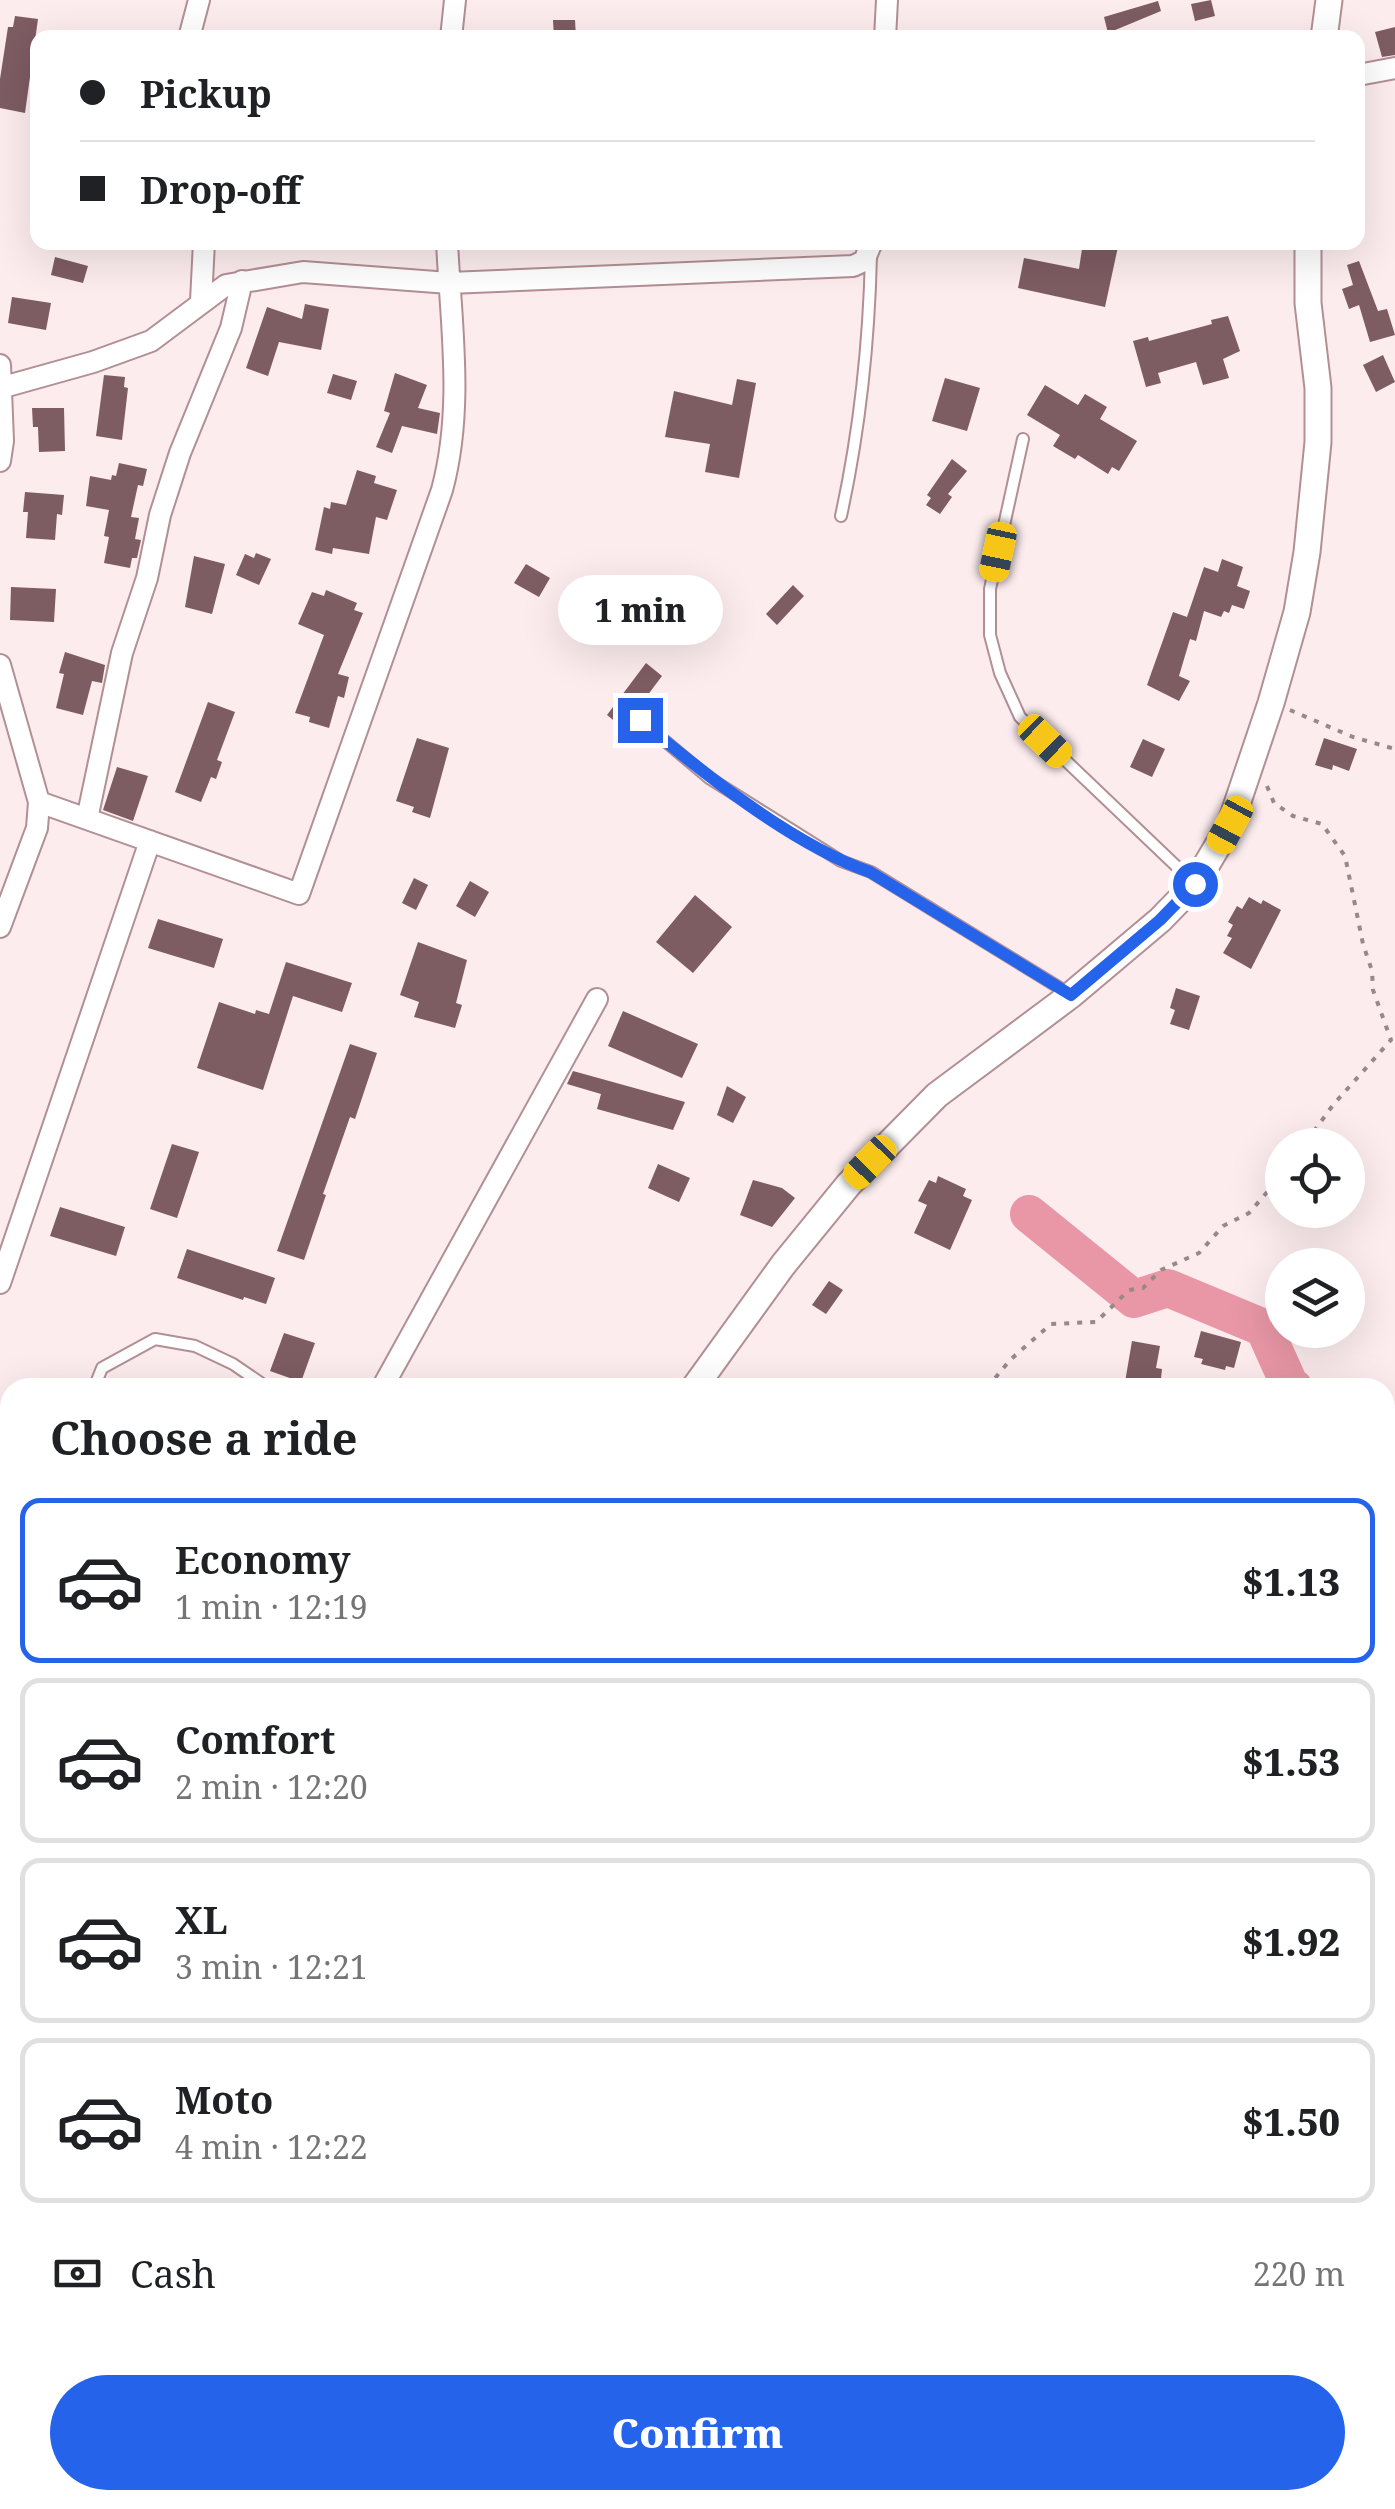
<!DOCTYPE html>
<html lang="en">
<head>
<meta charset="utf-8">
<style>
  :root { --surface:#fff; --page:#f6f6f6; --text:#202124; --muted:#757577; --line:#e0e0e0; --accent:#2563eb }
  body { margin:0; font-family:"Noto Serif",serif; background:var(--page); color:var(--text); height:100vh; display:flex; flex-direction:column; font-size:38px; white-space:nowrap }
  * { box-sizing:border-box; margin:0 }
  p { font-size:32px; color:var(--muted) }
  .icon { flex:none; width:55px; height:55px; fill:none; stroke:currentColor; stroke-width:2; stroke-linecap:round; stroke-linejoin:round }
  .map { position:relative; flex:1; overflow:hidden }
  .panel { position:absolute; left:0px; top:1378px; width:1395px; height:1132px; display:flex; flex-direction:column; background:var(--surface); border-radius:30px 30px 0 0; box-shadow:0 10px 40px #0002 }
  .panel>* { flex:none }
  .banner { position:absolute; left:30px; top:30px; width:1335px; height:220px; border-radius:20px; box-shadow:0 10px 40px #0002; display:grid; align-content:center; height:220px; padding:0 50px; background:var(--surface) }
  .fabs { position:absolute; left:1265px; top:1128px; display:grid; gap:20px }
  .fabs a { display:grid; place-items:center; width:100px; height:100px; border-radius:50%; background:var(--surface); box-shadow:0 10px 40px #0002; font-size:50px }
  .end { position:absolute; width:45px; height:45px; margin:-22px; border:12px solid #2563eb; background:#fff; box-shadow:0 0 0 5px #fff }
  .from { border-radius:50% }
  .bubble { position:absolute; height:70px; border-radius:35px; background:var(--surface); box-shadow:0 10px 40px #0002; font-size:32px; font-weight:800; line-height:70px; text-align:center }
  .car { position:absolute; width:30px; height:60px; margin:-30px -15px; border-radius:12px; box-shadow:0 0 8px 2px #0007; background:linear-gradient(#f5c518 24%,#345 0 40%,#f5c518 0 76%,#345 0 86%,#f5c518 0) }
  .banner b { display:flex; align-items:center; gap:35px; height:95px; font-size:38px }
  .banner b+b { border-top:2px solid var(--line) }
  .banner i { width:25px; height:25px; background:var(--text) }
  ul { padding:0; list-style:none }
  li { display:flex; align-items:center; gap:30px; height:165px; margin:0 20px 15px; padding:0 30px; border:5px solid var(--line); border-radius:20px }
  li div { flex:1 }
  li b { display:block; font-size:38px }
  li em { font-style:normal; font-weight:800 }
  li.current { border-color:var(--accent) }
  li>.icon { width:90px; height:90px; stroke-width:1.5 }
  h2 { padding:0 50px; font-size:45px; line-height:120px }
  .pay { display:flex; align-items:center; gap:25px; height:110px; padding:0 50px; font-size:38px }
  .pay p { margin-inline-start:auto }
  .primary-button { display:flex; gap:20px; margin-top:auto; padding:20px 50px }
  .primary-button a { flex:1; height:115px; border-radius:60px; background:var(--accent); color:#fff; font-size:40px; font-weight:800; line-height:115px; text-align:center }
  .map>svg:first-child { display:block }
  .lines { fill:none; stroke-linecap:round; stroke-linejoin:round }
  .river { stroke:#e997a6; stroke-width:38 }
  .building { fill:#7d5c62 }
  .service-casing { stroke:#b28f95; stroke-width:14 }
  .minor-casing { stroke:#b28f95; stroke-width:24 }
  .tertiary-casing { stroke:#b28f95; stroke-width:29 }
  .path { stroke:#97888a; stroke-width:4; stroke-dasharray:5 8; stroke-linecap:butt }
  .service { stroke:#fff; stroke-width:10 }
  .minor { stroke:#fff; stroke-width:20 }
  .tertiary { stroke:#fff; stroke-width:25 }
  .route { stroke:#2563eb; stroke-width:12 }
</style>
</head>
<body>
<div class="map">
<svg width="1395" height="2509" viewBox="0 0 1395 2509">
  <rect width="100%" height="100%" fill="#fcecee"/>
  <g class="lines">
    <path class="river" d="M1029 1214 1134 1299 1168 1288 1264 1328 1290 1386 1294 1388
      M1385 1467 1395 1472"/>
  </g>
  <path class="building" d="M1211 0 1215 16 1195 21 1191 4Z
    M1158 1 1161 11 1108 33 1104 17Z
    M15 16 38 19 25 113 0 108V79L8 27H13Z
    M553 20H575L576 38H554Z
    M1395 27V55L1382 57 1375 32Z
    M1083 242H1119L1105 307 1018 288 1024 258 1079 269Z
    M55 257 88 266 83 283 51 275Z
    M1359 261 1378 311 1387 309 1395 335 1370 342 1359 305 1349 309 1342 289 1353 285 1347 265Z
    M12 297 51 303 46 330 8 323Z
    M305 304 329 309 321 350 279 342 268 376 246 368 267 307 302 319Z
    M1228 316 1240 351 1223 359 1229 378 1203 385 1196 362 1158 373 1161 383 1146 387 1133 341 1148 337 1149 341 1212 324 1211 320Z
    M1383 355 1395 382 1376 392 1363 365Z
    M395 373 427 385 418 408 440 413 437 434 402 426 392 453 376 447 390 413 384 411Z
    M333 374 357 381 351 400 327 393Z
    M104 375 125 377 124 387 128 388 122 440 96 436Z
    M945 378 980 388 967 431 932 421Z
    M737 379 756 383 739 478 705 472 710 444 665 437 674 391 732 405Z
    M1045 385 1078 405 1085 394 1107 407 1100 419 1137 441 1119 471 1112 467 1108 474 1078 455 1075 459 1053 446 1060 435 1027 415Z
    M32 408H64L65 451 39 452 38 427H33Z
    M952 459 967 471 948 494 952 497 940 514 926 505 931 498 927 495Z
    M119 463 147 469 143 486 138 485 131 517 139 518 135 539 141 540 137 558H132L130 568 104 563 109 537 104 536 109 510 86 506 90 476 111 480 112 475 116 476Z
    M357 470 376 476 374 483 397 490 387 520 376 517 369 554 333 548 332 554 315 550 324 507 330 509 331 502 346 505Z
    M25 492 64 495 62 515 57 514 55 540 26 538 28 512H23Z
    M256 553 271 559 259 585 236 575 245 554 254 558Z
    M194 556 225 564 212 614 185 607Z
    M1222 559 1243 567 1237 586 1250 591 1244 609 1232 605 1229 613 1224 611 1221 617 1204 611 1196 641 1190 639 1179 676 1190 681 1179 701 1147 685 1173 612 1187 617 1204 567 1218 572Z
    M526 564 550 578 539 597 514 583Z
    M793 585 804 596 777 625 766 614Z
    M11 587 56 589 54 622 10 620Z
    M326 590 357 603 354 610 363 613 338 674 349 677 344 698 338 696 329 728 309 722 310 717 295 713 324 635 298 624 312 592 324 596Z
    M65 652 105 665 102 683 92 681 83 715 56 708 64 674 59 673Z
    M646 663 662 676 623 728 607 715Z
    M208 702 235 712 217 760 222 762 216 779 211 777 201 802 175 792Z
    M417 738 449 748 430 818 412 812 414 807 396 801Z
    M1324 738 1357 749 1349 771 1333 765 1332 770 1315 765Z
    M1143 739 1165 749 1152 777 1130 767Z
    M117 767 148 776 133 821 103 810Z
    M414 878 428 885 416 910 402 903Z
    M470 881 489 892 475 917 456 906Z
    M695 895 732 927 693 973 656 942Z
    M1249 897 1261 904 1263 900 1281 910 1251 969 1223 953 1232 938 1227 936 1233 925 1228 922 1237 906 1242 909Z
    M158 919 223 939 214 968 148 948Z
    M418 942 467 960 456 1003 462 1005 455 1028 414 1017 419 1002 400 995Z
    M286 962 352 983 342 1012 293 996 263 1090 197 1068 219 1002 255 1014 256 1010 269 1014Z
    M1176 988 1200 996 1189 1030 1170 1024 1175 1010 1170 1008Z
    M623 1011 698 1044 682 1078 608 1046Z
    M350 1044 377 1053 355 1119 350 1117 323 1194 326 1195 304 1260 277 1251Z
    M573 1071 685 1102 673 1130 597 1109 601 1094 567 1084Z
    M727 1086 746 1097 733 1123 717 1115Z
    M172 1144 199 1152 177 1218 150 1209Z
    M658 1164 690 1178 679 1202 648 1188Z
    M938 1176 966 1189 963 1196 972 1200 950 1250 914 1233 927 1205 918 1201 929 1180 936 1183Z
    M753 1180 782 1188 795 1198 772 1227 740 1215Z
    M60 1207 125 1227 116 1256 50 1236Z
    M187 1249 275 1278 266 1304 244 1297 243 1300 177 1278Z
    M829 1281 843 1290 826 1314 812 1305Z
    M1201 1331 1241 1342 1234 1368 1226 1366 1225 1370 1201 1364 1203 1359 1194 1357Z
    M284 1333 315 1343 301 1382 270 1371Z
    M1132 1341 1160 1346 1156 1368 1162 1369 1160 1388H1124Z"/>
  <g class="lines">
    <defs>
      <path id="service" d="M1023 439 990 589V635L1000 673 1020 717 1195 884
        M841 516C860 429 869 344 871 255
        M640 720 709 778 841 861 871 872 1068 993
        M94 1388 102 1368 155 1339 195 1346 233 1364 268 1388
        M0 2192 10 2183
        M0 2247 7 2248 10 2260"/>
      <path id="minor" d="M189 38 199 0
        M451 38 455 0
        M885 38 887 0
        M1358 75 1395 68
        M201 301 204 242
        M0 365 3 441 0 461
        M0 388 93 362 151 341 226 285 303 272 449 283 853 266 864 261 872 242
        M0 665 39 802 37 828 0 927
        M39 802 299 894 442 490C464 408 451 326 447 242
        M87 819 122 653 147 578 160 515 180 453 231 328 242 281
        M0 1283 150 841
        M382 1388 597 999
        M1385 1450 1395 1449
        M0 1454 10 1453
        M0 1782 10 1773
        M0 1982 10 1984
        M1385 2250 1395 2252"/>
      <path id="tertiary" d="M1324 38 1329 0
        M694 1388 783 1265 849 1184 937 1095 1071 995 1160 920 1195 884 1230 825 1271 703 1297 612 1307 552 1318 442V388L1308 303V242
        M0 1898 10 1892"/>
    </defs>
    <use href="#service" class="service-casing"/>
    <use href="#minor" class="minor-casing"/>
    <use href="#tertiary" class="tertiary-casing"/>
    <path class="path" d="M1290 710 1353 737 1395 749
      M1267 786 1274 803 1293 816 1322 824 1345 856 1363 944 1372 971 1373 990 1391 1040 1333 1105 1304 1145
      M987 1388 1010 1360 1051 1324 1096 1322 1129 1290 1143 1288 1161 1270 1199 1253 1223 1226 1249 1213 1282 1175
      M1385 1657 1395 1662
      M1385 1683 1395 1669
      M756 2500 753 2504 756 2509
      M191 2509 200 2500
      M544 2509 546 2500"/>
    <use href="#service" class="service"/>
    <use href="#minor" class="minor"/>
    <use href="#tertiary" class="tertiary"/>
  </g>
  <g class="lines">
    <path class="route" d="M640 720C704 774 792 844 870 872L1071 995 1160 920 1195 884"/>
  </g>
</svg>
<div class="fabs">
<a><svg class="icon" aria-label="locate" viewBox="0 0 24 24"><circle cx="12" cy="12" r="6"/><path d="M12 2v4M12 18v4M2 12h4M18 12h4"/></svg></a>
<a><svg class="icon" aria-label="layers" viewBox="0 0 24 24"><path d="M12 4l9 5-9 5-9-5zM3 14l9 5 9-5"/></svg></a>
</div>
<i class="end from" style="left:1195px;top:884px"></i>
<i class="end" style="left:640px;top:720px"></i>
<div class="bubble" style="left:558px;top:575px;width:165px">1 min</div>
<i class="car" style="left:998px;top:552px;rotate:192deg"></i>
<i class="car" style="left:1045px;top:741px;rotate:134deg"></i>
<i class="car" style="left:1230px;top:825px;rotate:208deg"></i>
<i class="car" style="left:870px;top:1162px;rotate:224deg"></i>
<div class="banner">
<b><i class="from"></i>Pickup</b>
<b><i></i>Drop-off</b>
</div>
<section class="panel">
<h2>Choose a ride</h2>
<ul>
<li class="current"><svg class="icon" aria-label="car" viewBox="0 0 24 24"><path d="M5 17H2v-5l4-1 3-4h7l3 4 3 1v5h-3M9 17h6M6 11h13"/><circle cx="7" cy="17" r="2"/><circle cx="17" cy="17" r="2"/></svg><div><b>Economy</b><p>1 min · 12:19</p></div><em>$1.13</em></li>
<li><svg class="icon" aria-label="car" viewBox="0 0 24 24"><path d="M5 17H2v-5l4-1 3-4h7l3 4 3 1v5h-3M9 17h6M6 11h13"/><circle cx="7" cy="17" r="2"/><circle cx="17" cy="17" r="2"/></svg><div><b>Comfort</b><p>2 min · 12:20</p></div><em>$1.53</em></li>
<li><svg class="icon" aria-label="car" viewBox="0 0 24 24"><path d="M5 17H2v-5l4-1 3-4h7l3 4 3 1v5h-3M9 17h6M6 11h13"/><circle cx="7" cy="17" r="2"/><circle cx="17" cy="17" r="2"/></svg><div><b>XL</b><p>3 min · 12:21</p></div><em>$1.92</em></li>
<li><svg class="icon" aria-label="car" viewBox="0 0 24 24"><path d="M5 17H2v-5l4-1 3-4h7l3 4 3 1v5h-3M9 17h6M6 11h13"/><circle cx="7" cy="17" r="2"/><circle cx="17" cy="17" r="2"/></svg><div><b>Moto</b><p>4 min · 12:22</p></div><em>$1.50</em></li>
</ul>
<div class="pay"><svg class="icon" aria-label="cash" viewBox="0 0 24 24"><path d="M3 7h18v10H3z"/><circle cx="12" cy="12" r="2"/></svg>Cash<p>220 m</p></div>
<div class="primary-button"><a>Confirm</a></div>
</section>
</div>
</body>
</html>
